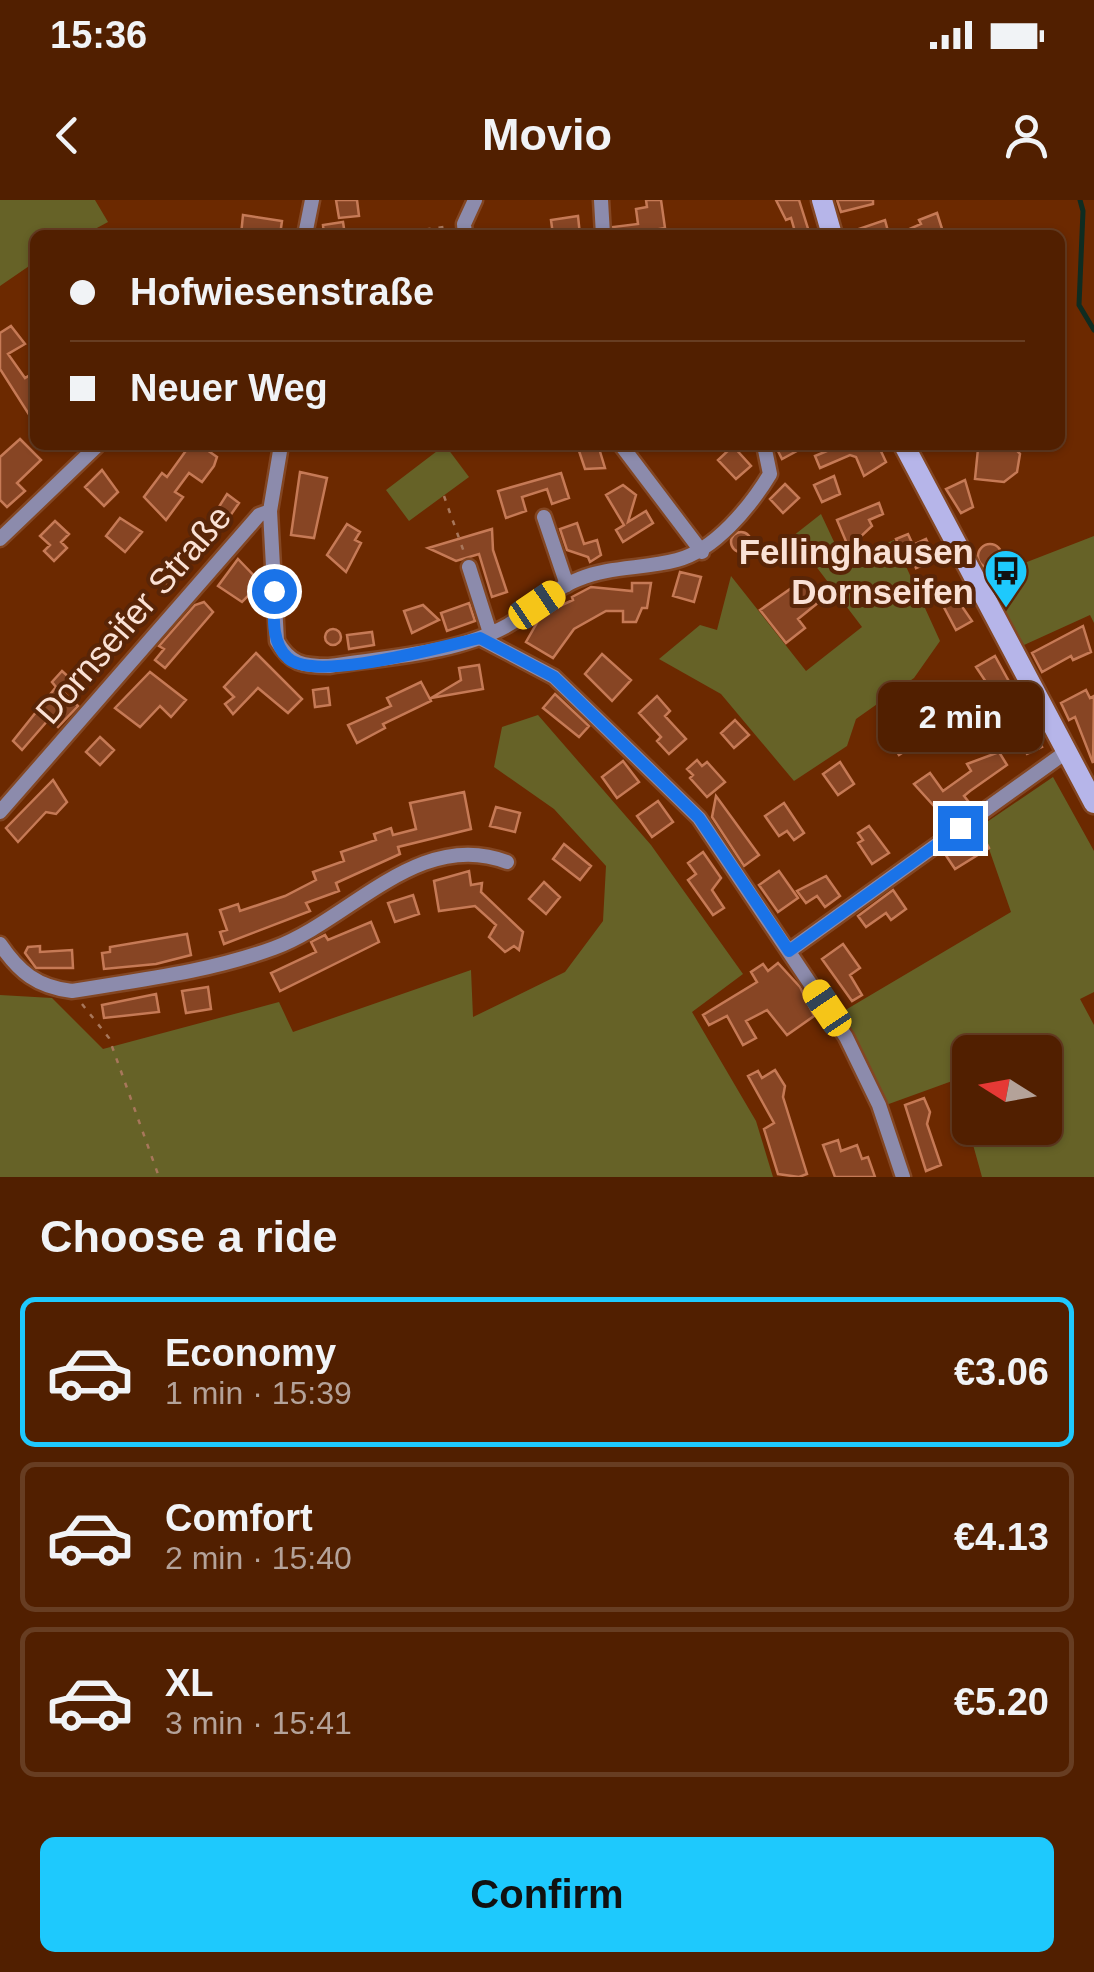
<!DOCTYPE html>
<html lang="en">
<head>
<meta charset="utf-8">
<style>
  :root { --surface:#511f00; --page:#57270a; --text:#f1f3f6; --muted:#b4a299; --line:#673d22; --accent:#1ec9fd }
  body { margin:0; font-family:Arial,sans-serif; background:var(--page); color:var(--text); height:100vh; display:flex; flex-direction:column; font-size:38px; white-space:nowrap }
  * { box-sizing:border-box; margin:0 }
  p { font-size:32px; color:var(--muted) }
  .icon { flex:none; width:55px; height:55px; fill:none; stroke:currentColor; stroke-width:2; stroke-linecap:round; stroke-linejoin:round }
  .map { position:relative; height:977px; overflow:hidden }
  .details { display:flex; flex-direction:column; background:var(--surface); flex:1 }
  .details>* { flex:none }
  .hud { position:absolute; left:30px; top:30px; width:1035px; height:220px; border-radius:15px; box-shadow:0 2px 8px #0004,0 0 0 2px var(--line); display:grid; align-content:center; height:220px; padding:0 40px; background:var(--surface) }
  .needle { width:65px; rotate:281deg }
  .controls { position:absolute; left:952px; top:835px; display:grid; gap:20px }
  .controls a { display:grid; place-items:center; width:110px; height:110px; border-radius:15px; background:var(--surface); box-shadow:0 2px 8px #0004,0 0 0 2px var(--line); font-size:50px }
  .end { position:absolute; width:45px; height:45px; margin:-22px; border:12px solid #1a73e8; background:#fff; box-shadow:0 0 0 5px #fff }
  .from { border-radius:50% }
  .bubble { position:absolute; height:70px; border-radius:15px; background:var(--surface); box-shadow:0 2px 8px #0004,0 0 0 2px var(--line); font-size:32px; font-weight:700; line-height:70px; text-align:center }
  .car { position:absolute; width:30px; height:60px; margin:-30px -15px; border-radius:12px; box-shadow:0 0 8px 2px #0007; background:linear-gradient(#f5c518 24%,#345 0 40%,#f5c518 0 76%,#345 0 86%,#f5c518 0) }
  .hud b { display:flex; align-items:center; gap:35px; height:95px; font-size:38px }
  .hud b+b { border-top:2px solid var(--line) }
  .hud i { width:25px; height:25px; background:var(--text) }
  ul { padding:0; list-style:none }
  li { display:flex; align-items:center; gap:30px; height:150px; margin:0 20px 15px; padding:0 20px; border:5px solid var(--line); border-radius:15px }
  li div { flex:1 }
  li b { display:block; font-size:38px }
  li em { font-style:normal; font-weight:700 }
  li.selected { border-color:var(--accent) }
  li>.icon { width:90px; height:90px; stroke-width:1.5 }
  h2 { padding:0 40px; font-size:45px; line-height:120px }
  .action { display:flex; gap:20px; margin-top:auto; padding:20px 40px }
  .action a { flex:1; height:115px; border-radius:15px; background:var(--accent); color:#111; font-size:40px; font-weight:700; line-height:115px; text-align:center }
  .status { display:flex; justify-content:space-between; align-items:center; height:70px; padding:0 50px; background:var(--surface); direction:ltr }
  .status svg { height:28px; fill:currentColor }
  header { display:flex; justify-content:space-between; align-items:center; height:130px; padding:0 40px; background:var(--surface); font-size:45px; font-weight:700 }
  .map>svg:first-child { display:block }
  .green { fill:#666227; fill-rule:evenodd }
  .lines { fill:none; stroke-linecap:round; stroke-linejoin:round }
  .stream { stroke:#0f2c21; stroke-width:5 }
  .building { fill:#874524; stroke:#c67a56; stroke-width:2.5 }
  .minor-casing { stroke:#834622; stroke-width:19 }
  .secondary-casing { stroke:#834622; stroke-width:25 }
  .path { stroke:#a8775b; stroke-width:2.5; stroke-dasharray:5 8; stroke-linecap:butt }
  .minor { stroke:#8c8bac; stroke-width:14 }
  .secondary { stroke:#b6b5e9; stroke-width:20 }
  .route { stroke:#1a73e8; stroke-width:12 }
  .labels { text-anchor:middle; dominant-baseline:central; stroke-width:8; stroke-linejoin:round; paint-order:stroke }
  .poi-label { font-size:35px; font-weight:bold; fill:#fae1d5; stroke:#592507; text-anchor:end }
  .street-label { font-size:35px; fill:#fae1d5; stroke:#592507 }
</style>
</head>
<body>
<div class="status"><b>15:36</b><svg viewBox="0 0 49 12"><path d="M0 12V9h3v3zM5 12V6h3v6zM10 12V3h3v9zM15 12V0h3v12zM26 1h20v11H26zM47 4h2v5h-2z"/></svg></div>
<header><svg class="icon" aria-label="back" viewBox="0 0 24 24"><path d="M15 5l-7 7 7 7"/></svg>Movio<svg class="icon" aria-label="person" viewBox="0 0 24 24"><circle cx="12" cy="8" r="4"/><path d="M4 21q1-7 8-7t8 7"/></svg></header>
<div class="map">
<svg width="1094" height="977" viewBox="0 0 1094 977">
  <rect width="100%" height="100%" fill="#6c2900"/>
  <path class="green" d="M0 0H95L108 22 84 35H35V62L0 86Z
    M445 245 469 277 409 321 386 290Z
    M821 314 843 361 894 340 940 441 914 478 856 519 847 546 794 581 721 494 659 459 700 425 717 430 731 376 806 471 862 427 793 336Z
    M1094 336V423L1090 415 1024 445 986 378Z
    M538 515 651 645 743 774 692 812 756 921 773 977H0V795L52 798 103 849 279 802 293 832 471 770 473 817 565 772 603 721 606 666 554 609 494 567 502 527Z
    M1053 577 1094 651V792L1080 799 1094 825V977H982L955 880 886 905 842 812 1011 712 981 626ZM970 852H1045V928H970Z"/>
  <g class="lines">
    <path class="stream" d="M1080 0 1083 11 1079 105 1094 130"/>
  </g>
  <path class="building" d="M336 0H357L359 16 339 18Z
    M646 0H661L665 28 654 30 655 35H614L613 27 638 24 636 9 647 7Z
    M776 0H799L810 35H796L791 18 786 20Z
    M837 0H873V4L841 12Z
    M937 13 944 35H896L921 24 919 20Z
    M243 15 282 21 280 35H241Z
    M578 16 580 35H553L551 20Z
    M885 20 889 35H848L847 33Z
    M343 22 345 35H324L323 25Z
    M11 126 25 144 8 154 25 178 35 172V224L0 169V133Z
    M20 239 41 260 17 283 25 291 7 307 0 300V257Z
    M190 245H200L217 257 214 266 202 282 189 273 175 292 183 297 166 320 144 297 162 273 167 277Z
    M598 245 605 268 585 269 579 251Z
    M775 245H808L782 259Z
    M841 245H884L879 247 886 262 864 276 856 257 850 255 820 268 815 256Z
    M983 245H1012L1020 254 1017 272 1004 282 975 279 978 249Z
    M733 246 751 266 736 279 718 260Z
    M102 270 118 292 104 306 85 287Z
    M300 272 327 278 314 338 291 335Z
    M561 273 569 298 552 304 547 289 522 297 526 311 506 318 498 291Z
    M834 276 840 294 822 302 814 285Z
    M965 280 973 307 961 313 946 289Z
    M785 284 799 298 783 313 770 299Z
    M623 285 636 295 628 322 646 311 653 323 623 342 616 330 624 325 606 295Z
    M227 294 239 303 223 326 212 318Z
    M879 303 883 314 869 320 872 326 858 339 861 347 850 351 837 320Z
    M120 318 142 332 125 352 106 336Z
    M55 321 69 334 61 342 67 348 54 361 44 351 50 345 40 336Z
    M577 323 584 344 597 340 601 355 590 362 588 357 567 350 560 329Z
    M347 324 360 332 355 340 361 343 346 372 327 355Z
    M492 329 493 350 507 392 492 397 479 354 456 361 428 348Z
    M731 342a10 10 0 1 1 20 0a10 10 0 1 1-20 0Z
    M908 334 913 345 926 339 935 360 916 368 908 348 901 351 896 339Z
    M978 356a12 12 0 1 1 24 0a12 12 0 1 1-24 0Z
    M238 359 261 383 242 402 218 386Z
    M165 363 175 372 166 383 155 375Z
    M680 372 701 377 694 402 673 396Z
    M803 380 819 402 798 419 805 428 786 443 760 410Z
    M632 383H651L647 408H642L636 422H623V411H606L574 429 553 458 526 442 542 414 573 400 572 397 591 387 632 391Z
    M950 389 972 421 956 430 938 396Z
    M204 402 213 412 165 468 155 460 164 449 159 446 195 405Z
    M469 403 475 421 447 431 441 413Z
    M423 405 439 420 412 433 404 411Z
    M1083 426 1091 452 1073 460 1071 456 1042 472 1032 453Z
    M325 437a8 8 0 1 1 16 0a8 8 0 1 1-16 0Z
    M372 432 374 445 349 449 347 435Z
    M256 453 302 499 288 513 258 488 233 514 225 504 234 497 224 487Z
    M602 454 631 480 612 501 585 474Z
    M995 456 1012 487 1008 490 1012 496 1000 503 976 467Z
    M479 465 483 489 431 498 461 480 459 468Z
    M62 471 72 480 62 491 78 506 58 527 49 519 22 550 13 541 56 487 52 482Z
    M150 472 186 500 171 517 160 506 140 527 115 508Z
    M421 482 431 501 383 524 385 528 357 543 348 525 391 506 387 498Z
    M328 488 330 505 315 507 313 490Z
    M1086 490 1090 498 1094 496 1093 563 1075 517 1069 520 1061 503Z
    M555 494 589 526 579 537 543 508Z
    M657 496 670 511 665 516 686 539 669 554 657 541 661 537 639 513Z
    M906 518 903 529 920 533 911 538 919 550 908 549 899 555 884 532Z
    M735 520 749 535 734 548 721 533Z
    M1033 530 1042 547 1027 554 1018 539Z
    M100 537 114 550 100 565 86 552Z
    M999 552 1007 565 970 591 964 596 968 601 944 617 914 584 930 573 943 591 971 571 967 564Z
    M697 560 702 566 707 562 725 582 707 597 690 578 693 575 687 569Z
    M623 561 639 582 617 598 602 577Z
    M840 562 854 584 838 595 823 574Z
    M53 580 67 602 56 614 46 612 18 642 6 628Z
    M464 592 471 629 398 647 400 654 336 683 339 691 306 703 310 711 224 744 220 732 227 730 220 710 238 704 240 711 285 696 316 680 313 672 344 661 341 652 376 640 374 634 391 628 393 635 416 629 410 603Z
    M716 596 759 655 744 666 712 617Z
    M658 601 673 622 652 637 637 616Z
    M784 603 804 633 794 640 787 631 779 636 765 616Z
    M496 607 520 613 515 632 490 626Z
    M869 626 889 653 872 664 858 643 863 640 858 633Z
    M983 636 989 648 955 669 945 654Z
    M564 644 591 666 580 680 553 659Z
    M703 652 721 678 712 690 724 708 713 715 688 680 696 674 688 663Z
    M469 671 471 685 482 683 481 692 523 732 519 750 514 746 505 752 489 737 496 725 475 706 439 711 434 681Z
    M779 671 798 698 778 712 759 685Z
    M826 676 840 696 825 707 817 696 806 703 797 691Z
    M544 682 560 697 546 714 529 699Z
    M893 690 906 709 891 720 886 713 866 727 858 716Z
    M413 695 419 714 395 722 388 703Z
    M371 722 379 742 280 791 271 773 316 752 311 742 325 735 328 740Z
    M187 734 191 755 156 764 104 769 102 753 110 752V747Z
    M843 744 860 768 850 775 862 795 852 801 822 759Z
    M40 746V752L72 750 73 768H36L25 753 28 747Z
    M778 763 800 787 814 816 787 835 767 810 746 821 756 838 743 845 727 816 709 825 703 815 757 782 751 772 763 764 768 771Z
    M208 787 211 809 186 813 182 791Z
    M156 794 159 812 104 818 102 805Z
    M775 870 785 886 783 897 807 974 799 977 778 974 764 929 774 923 748 876 758 871 762 878Z
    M924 898 930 912 927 924 941 965 926 971 905 905Z
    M838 940 841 951 857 945 862 959 868 957 875 977H835L823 945Z"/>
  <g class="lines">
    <defs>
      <path id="minor" d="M601 0 603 35
        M305 35 312 0
        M465 35 464 24 475 0
        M621 245 702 352
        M270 311 277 441C290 464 303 466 329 466 387 457 456 454 508 425 532 411 553 389 579 379 610 366 644 369 677 360 715 350 750 307 770 274L764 245
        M544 317 567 385
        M0 339 98 245
        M469 367 490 433
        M480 438 554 477 699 618 846 837 879 905 903 977
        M0 612 259 315 270 311 281 245
        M0 744C19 772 37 787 72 791 139 780 209 772 274 748 350 720 419 628 507 662
        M789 751 1066 552"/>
      <path id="secondary" d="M822 0 832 35
        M904 245 1094 603"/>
    </defs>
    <use href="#minor" class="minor-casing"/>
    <use href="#secondary" class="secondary-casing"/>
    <path class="path" d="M387 35 450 26
      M450 247 471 245
      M444 296 465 355
      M82 804 109 838 159 977"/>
    <use href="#minor" class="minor"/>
    <use href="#secondary" class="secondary"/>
  </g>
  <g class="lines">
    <path class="route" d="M274 391C274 411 270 443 288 458 315 483 444 446 480 438L554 477 699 618 789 751 960 628"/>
  </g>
  <defs>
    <symbol id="bus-pin" viewBox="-11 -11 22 30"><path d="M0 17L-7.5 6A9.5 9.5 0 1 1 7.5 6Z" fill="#1ec9fd" stroke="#592507"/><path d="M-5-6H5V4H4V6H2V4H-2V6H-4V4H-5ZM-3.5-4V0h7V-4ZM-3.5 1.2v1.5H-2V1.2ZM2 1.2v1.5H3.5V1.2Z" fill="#111"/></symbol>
  </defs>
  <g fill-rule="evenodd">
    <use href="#bus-pin" x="981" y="346" width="50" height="68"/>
  </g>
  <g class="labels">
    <g class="poi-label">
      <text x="974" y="351">Fellinghausen<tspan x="974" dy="40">Dornseifen</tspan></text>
    </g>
    <g class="street-label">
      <text transform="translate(133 414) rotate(-49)">Dornseifer Straße</text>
    </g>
  </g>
</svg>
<div class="controls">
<a><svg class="needle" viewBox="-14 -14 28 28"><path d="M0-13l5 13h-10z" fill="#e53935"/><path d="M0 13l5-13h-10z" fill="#b4a299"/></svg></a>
</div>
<i class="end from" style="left:274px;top:391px"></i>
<i class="end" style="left:960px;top:628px"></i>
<div class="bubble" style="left:878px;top:482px;width:165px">2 min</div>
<i class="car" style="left:537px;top:405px;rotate:56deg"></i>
<i class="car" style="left:827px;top:808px;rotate:326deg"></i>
<div class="hud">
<b><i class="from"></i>Hofwiesenstraße</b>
<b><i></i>Neuer Weg</b>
</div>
</div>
<section class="details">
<h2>Choose a ride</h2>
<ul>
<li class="selected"><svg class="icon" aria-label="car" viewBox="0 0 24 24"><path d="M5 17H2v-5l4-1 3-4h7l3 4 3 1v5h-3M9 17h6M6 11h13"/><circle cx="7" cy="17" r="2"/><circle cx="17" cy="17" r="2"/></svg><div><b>Economy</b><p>1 min · 15:39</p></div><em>€3.06</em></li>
<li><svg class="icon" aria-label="car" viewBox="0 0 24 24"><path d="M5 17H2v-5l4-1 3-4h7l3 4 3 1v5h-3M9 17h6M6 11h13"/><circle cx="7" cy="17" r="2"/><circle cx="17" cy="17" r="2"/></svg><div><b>Comfort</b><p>2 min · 15:40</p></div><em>€4.13</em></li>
<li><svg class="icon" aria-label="car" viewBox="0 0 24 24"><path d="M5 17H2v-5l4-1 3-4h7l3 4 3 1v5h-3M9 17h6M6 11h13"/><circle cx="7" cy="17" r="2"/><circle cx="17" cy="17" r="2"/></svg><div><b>XL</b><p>3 min · 15:41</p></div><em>€5.20</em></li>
</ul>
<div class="action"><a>Confirm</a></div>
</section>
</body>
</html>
